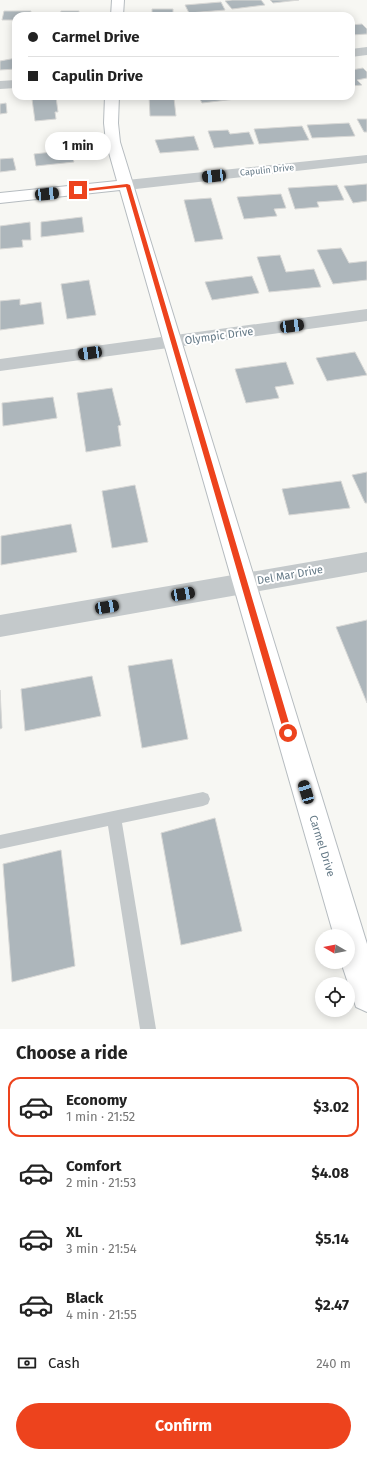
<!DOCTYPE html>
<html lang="en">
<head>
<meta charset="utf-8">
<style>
  :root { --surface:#fff; --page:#f6f6f6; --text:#222; --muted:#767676; --line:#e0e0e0; --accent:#ed431d }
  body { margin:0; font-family:"Fira Sans",sans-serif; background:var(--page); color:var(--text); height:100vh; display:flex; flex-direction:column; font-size:15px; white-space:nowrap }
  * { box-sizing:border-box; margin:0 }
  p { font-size:13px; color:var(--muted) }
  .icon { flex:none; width:22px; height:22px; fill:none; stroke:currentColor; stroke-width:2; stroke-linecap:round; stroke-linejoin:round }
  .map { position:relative; height:1029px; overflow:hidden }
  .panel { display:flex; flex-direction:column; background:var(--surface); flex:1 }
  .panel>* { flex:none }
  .guide { position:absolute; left:12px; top:12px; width:343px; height:88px; border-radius:12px; box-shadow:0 2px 10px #0003; display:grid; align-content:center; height:88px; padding:0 16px; background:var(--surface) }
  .needle { width:26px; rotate:279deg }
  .buttons { position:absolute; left:315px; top:929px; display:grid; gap:8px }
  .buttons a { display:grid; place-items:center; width:40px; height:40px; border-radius:50%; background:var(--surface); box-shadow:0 2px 10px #0003; font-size:20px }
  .end { position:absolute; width:18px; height:18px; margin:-9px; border:5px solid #ed431d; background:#fff; box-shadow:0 0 0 2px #fff }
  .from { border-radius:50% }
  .bubble { position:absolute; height:28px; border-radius:14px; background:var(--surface); box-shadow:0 2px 10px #0003; font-size:13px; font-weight:700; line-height:28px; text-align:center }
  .car { position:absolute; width:12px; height:24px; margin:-12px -6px; border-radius:5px; box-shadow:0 0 3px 1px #0007; background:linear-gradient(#222 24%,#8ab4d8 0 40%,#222 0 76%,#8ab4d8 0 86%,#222 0) }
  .guide b { display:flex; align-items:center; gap:14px; height:38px; font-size:15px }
  .guide b+b { border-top:1px solid var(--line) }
  .guide i { width:10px; height:10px; background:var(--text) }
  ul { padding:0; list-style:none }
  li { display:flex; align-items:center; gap:12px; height:60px; margin:0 8px 6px; padding:0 8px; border:2px solid transparent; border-radius:12px }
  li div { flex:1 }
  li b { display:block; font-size:15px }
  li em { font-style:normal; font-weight:700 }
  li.selected { border-color:var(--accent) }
  li>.icon { width:36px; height:36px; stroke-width:1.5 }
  h2 { padding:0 16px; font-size:18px; line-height:48px }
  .pay { display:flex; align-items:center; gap:10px; height:44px; padding:0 16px; font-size:15px }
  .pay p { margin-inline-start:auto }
  .action { display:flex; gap:8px; margin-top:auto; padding:8px 16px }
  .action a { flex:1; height:46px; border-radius:24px; background:var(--accent); color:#fff; font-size:16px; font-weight:700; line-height:46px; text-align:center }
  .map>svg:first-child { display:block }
  .building { fill:#adb6bb; stroke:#d8d8d6 }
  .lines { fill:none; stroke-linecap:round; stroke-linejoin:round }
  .secondary-casing { stroke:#b6bcc0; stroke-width:2 }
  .lane { fill:#c4c9cb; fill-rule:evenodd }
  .street { fill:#c4c9cb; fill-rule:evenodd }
  .secondary { fill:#fff; fill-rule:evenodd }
  .route { fill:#ed431d }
  .labels { text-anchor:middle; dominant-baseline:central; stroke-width:4; stroke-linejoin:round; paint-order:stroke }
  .far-street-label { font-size:9px; fill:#647986; stroke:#fff }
  .street-label { font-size:11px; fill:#647986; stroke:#fff }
</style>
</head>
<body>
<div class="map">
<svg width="367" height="1029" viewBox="0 0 367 1029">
  <rect width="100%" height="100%" fill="#f7f7f3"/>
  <path class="building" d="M232 0H261L265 5 232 9 225 1Z
    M270 0H299L273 3Z
    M221 2 225 10 189 13 185 5Z
    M152 9H173V16H152Z
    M4 11H31L30 16H16V20H2Z
    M61 11H79L78 16H60Z
    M362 24 367 29V34L351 35V25Z
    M16 58V69L0 70V61Z
    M363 68 367 72V78L357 80 362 85 351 86V70Z
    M149 96H169V98H174L176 116H150Z
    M198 96H242L244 98 202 103Z
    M56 97 58 112H55L56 119 35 121 32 99Z
    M6 103 7 113 0 114V104Z
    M357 119H367V132H364Z
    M349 123 355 136 312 138 307 125Z
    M302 126 309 140 259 144 254 129Z
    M228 130 230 134 249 132 254 144 214 148 208 131Z
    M194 136 199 150 160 153 155 140Z
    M70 150 74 162 36 166 34 154Z
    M13 158 16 170 0 172V159Z
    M367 184V201L353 203 344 186Z
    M337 185 344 200 317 202 319 207 295 209 288 188Z
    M281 194 286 208 274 209 277 216 244 219 237 197Z
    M211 198 223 239 195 242 184 200Z
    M82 217 84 232 41 237V222Z
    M30 222 31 240H22L23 247 0 249V226Z
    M341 248 349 263 367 261V280L333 284 317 250Z
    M280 255 286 272 314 269 321 287 269 292 257 257Z
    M252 276 259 293 212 300 205 282Z
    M89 280 96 315 67 319 61 284Z
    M20 299V305L41 302 44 324 0 330V301Z
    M355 352 367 375 327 381 316 358Z
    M286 362 294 384 275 387 279 398 246 403 235 369Z
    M112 388 121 425 118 426 121 446 86 452 77 393Z
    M53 397 57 418 3 426 2 403Z
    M367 472V503H365L352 475Z
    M341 481 350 508 289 515 282 489Z
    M135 485 148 542 112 548 102 491Z
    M71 524 77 552 1 565V536Z
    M367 620V703L336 627Z
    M172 659 188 739 142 748 128 666Z
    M92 676 101 716 25 731 21 689Z
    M0 690 2 728 0 729Z
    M215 818 242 931 181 945 161 833Z
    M61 850 75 966 12 982 3 864Z"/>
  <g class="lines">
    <defs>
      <path id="secondary" d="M112 0H124L123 16H111Z
        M105 96H119L118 123 120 142 367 944V1012L356 1007 341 962H348V936H334L120 190 0 203V193L117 181 106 142 104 123Z"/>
    </defs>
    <use href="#secondary" class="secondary-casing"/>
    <path class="lane" d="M203 792 208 794 210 799 208 804 203 806 122 823 156 1029H140L108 826 0 849V835Z"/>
    <path class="street" d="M367 47V55L351 57V49Z
      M16 80V88L0 89V81Z
      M367 155V163L127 190 122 188 119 185 122 182 127 180Z
      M367 309V321L0 371V359Z
      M367 552V572L0 637V615Z"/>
    <use href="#secondary" class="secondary"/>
  </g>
  <path class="route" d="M127 184 130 185 292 733 288 737 284 733 126 187 78 192 76 190Z"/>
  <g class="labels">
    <g class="far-street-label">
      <text transform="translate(267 170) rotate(-6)">Capulin Drive</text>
    </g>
    <g class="street-label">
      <text transform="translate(219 336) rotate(-8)">Olympic Drive</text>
      <text transform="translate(290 575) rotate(-10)">Del Mar Drive</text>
      <text transform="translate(322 846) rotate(73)">Carmel Drive</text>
    </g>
  </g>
</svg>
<div class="buttons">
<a><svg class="needle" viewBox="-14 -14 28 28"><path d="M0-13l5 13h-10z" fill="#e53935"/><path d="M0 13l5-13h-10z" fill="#767676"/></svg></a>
<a><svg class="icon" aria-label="locate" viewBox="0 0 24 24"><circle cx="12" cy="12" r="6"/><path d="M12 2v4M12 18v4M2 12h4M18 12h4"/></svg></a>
</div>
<i class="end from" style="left:288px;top:733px"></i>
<i class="end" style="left:78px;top:190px"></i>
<div class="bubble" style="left:45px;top:132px;width:66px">1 min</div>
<i class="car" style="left:214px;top:176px;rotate:264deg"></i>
<i class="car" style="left:47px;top:194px;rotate:84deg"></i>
<i class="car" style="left:292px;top:326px;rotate:82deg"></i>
<i class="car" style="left:90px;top:353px;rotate:262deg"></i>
<i class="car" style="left:183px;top:594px;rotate:80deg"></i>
<i class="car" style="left:107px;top:607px;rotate:80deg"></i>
<i class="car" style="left:306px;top:792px;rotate:343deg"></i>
<div class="guide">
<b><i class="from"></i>Carmel Drive</b>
<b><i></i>Capulin Drive</b>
</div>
</div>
<section class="panel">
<h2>Choose a ride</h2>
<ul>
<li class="selected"><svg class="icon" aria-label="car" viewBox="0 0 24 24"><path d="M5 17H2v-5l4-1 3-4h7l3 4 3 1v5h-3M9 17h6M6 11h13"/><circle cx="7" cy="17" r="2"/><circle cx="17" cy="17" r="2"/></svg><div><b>Economy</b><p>1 min · 21:52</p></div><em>$3.02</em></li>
<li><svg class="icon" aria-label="car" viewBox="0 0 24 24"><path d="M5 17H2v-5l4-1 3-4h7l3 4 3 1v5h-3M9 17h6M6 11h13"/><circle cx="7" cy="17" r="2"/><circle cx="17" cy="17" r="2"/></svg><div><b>Comfort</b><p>2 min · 21:53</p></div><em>$4.08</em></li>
<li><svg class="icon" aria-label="car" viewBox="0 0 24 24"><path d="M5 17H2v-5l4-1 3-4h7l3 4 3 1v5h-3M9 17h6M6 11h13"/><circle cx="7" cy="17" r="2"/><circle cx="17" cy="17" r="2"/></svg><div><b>XL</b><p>3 min · 21:54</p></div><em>$5.14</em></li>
<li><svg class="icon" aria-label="car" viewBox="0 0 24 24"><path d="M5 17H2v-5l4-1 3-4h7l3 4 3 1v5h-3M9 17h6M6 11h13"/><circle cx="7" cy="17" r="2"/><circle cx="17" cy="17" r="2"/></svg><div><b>Black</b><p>4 min · 21:55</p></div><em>$2.47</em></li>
</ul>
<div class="pay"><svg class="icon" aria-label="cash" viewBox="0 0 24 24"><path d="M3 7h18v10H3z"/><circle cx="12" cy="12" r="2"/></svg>Cash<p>240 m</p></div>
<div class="action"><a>Confirm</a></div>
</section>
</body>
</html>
